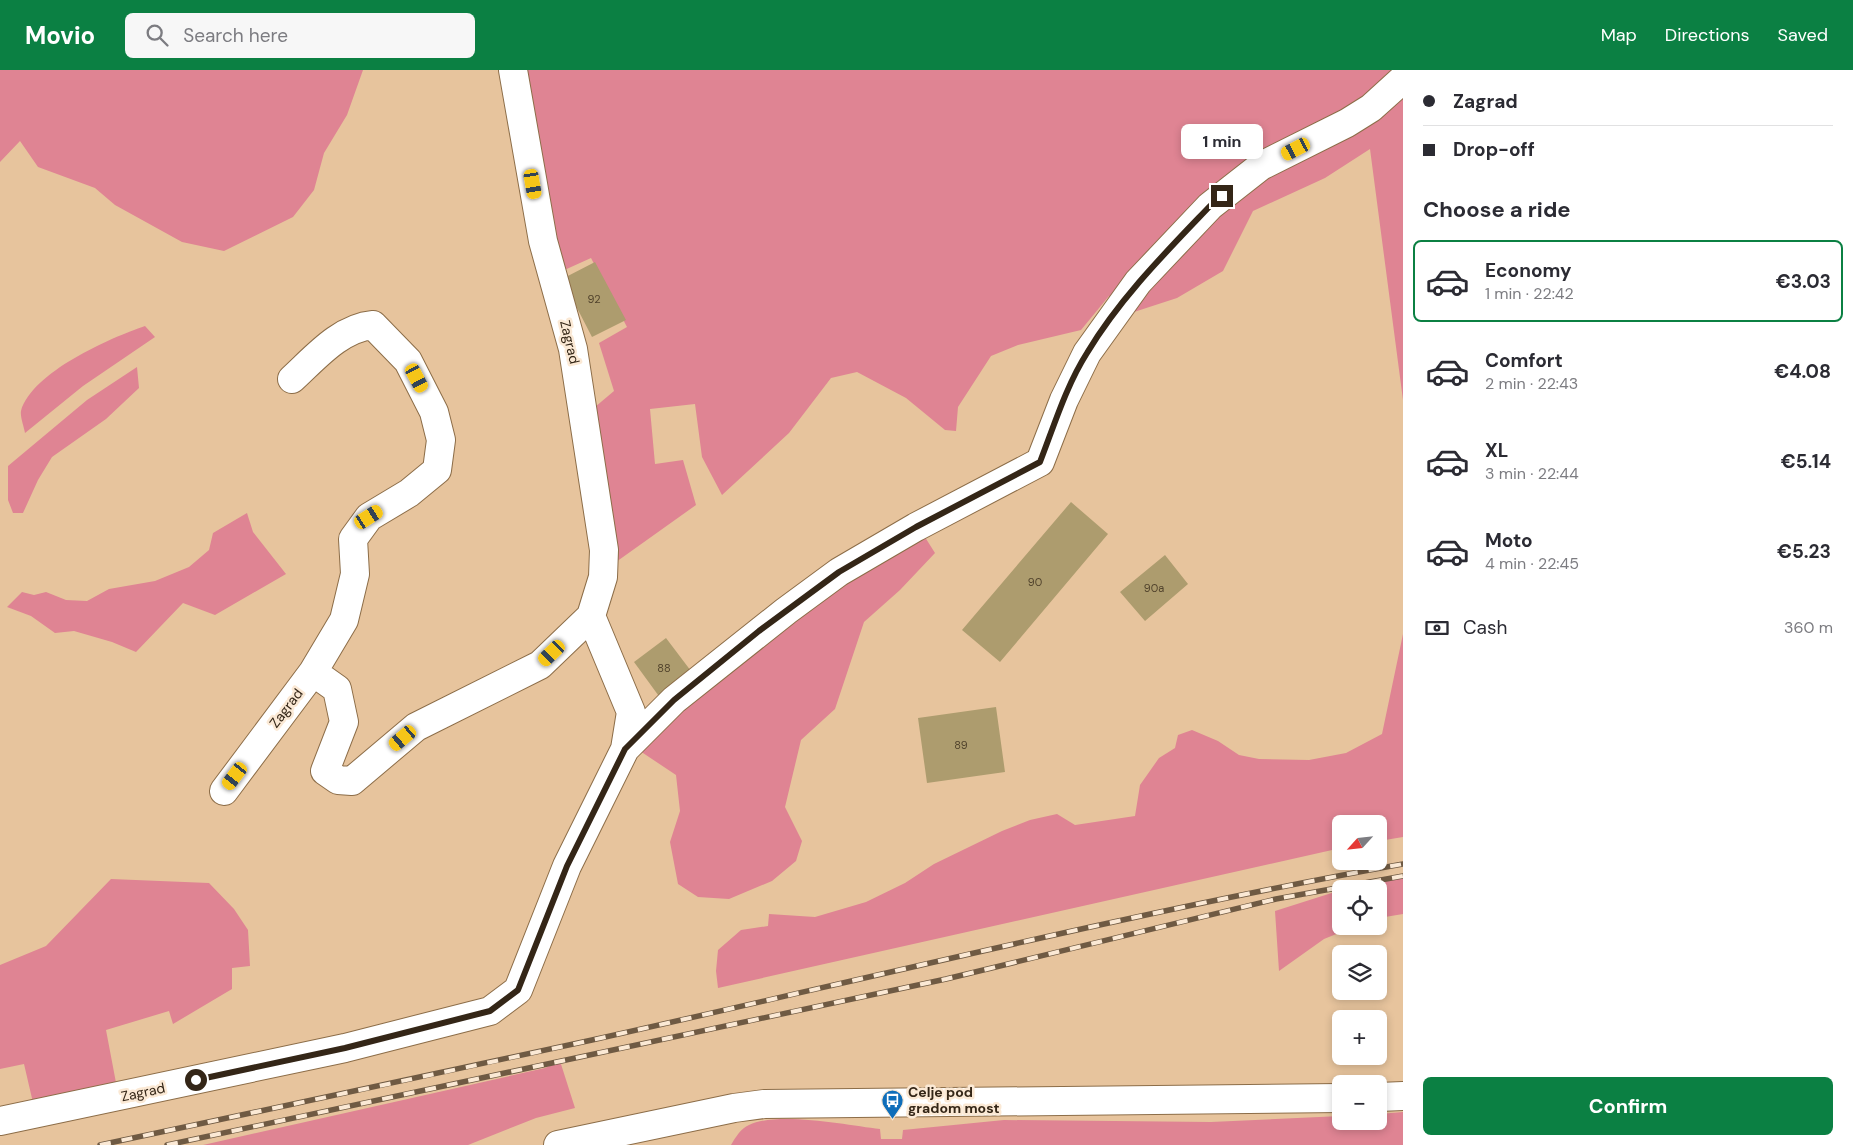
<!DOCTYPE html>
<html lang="en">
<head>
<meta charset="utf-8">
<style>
  :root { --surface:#fff; --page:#f7f7f7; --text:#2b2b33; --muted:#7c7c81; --line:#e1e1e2; --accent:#0b8043 }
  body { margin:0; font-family:"DM Sans",sans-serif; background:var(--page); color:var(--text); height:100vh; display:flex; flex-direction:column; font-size:19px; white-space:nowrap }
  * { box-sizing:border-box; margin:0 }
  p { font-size:16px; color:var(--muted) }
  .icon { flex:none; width:28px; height:28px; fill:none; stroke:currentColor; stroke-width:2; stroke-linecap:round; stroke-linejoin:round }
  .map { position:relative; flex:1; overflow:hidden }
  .panel { display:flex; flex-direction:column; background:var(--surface); width:450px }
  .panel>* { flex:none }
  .guide { display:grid; align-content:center; height:110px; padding:0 20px; background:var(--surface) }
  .needle { width:32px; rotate:243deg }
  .tools { position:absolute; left:1332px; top:745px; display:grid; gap:10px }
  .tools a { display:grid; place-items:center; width:55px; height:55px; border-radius:8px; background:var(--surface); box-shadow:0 2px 8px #0003; font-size:25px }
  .end { position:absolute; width:22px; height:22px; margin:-11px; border:6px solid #342617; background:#fff; box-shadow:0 0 0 2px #fff }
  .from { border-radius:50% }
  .bubble { position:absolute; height:35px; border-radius:8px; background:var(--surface); box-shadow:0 2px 8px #0003; font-size:16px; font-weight:700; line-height:35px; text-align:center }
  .car { position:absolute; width:15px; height:30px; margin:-15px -8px; border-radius:6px; box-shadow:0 0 4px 1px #0007; background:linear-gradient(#f5c518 24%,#345 0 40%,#f5c518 0 76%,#345 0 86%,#f5c518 0) }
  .guide b { display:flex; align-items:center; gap:18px; height:48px; font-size:19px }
  .guide b+b { border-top:1px solid var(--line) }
  .guide i { width:12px; height:12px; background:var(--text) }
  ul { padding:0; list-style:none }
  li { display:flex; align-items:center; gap:15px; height:82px; margin:0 10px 8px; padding:0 10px; border:2px solid transparent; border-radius:8px }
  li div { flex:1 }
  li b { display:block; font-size:19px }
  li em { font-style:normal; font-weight:700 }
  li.on { border-color:var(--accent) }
  li>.icon { width:45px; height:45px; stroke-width:1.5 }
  h2 { padding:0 20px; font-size:22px; line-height:60px }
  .pay { display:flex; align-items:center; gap:12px; height:55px; padding:0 20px; font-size:19px }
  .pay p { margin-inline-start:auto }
  .button { display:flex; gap:10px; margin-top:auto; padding:10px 20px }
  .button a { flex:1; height:58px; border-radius:8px; background:var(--accent); color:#fff; font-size:20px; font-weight:700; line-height:58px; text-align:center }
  header { display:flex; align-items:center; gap:30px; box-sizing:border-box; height:70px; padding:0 25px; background:var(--accent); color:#fff }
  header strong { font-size:24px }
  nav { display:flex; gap:28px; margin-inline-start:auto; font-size:18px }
  .search { width:350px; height:45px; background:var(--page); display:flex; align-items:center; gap:12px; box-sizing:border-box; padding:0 18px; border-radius:8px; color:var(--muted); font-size:19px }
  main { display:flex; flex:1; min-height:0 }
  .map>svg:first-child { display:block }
  .green { fill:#df8493 }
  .building { fill:#ad9c6e }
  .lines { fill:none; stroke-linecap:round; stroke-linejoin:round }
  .minor-casing { stroke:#8c6d48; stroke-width:30 }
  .minor { stroke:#fff; stroke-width:28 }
  .rail-casing { stroke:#6f5a43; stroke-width:5.5 }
  .rail { stroke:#fbe9d5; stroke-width:4; stroke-dasharray:11; stroke-linecap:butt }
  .route { stroke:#342617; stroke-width:6 }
  .labels { text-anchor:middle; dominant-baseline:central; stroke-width:5; stroke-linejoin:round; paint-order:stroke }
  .number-label { font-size:11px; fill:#52442d }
  .street-label { font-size:14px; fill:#342617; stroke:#fbe9d5 }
  .poi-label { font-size:14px; font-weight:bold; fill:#342617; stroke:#fbe9d5; text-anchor:start }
</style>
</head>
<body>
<header>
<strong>Movio</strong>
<div class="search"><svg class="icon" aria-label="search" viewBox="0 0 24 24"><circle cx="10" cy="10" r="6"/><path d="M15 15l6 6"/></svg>Search here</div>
<nav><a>Map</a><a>Directions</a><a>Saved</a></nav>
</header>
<main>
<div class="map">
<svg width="1403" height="1075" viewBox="0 0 1403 1075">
  <rect width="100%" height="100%" fill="#e7c49d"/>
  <path class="green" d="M0 0H363L347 45 324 83 314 120 293 147 224 181 182 172 115 135 95 118 38 97 20 71 0 92Z
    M518 0H1403V330L1370 79 1325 108 1253 141 1223 201 1177 228 1134 242 1109 226 1081 260 1018 275 991 286 958 337 956 361 945 360 906 328 857 302 831 308 789 363 722 425 702 387 695 334 650 339 655 394 683 390 696 435 616 492 595 337 614 321 599 273 627 257 591 188 560 202Z
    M145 256 155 267 83 316 25 363C24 357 20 347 21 341 32 302 110 268 145 256Z
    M137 297 139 318 106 349 52 387 38 410 23 443H13L8 430V396L87 330Z
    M247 443 253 462 286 504 215 545 183 533 136 582 112 572 74 561 55 563 31 546 7 537 22 522 34 525 46 522 66 530 87 531 109 519 155 511 189 497 209 480 213 463Z
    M923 464 935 483 900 520 864 552 835 639 801 670 785 737 802 771 796 791 772 811 729 829 698 827 678 814 670 772 680 741 676 705 637 679 735 584Z
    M1403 564V767L1379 771V754H1341V778L718 918 716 901 718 880 741 860 768 856 769 844 815 847 866 832 905 813 934 794 1002 761 1030 750 1057 744 1075 755 1135 746 1140 715 1159 688 1175 678 1178 665 1192 660 1218 671 1239 685 1259 689 1309 690 1346 683 1382 664Z
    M1403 807V844L1379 848V819H1346Z
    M111 809 209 813 234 839 248 860 250 896 232 898V919L173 954 169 941 106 960 117 1018 34 1037 24 994 0 999V895L46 876Z
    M1341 820V856H1356L1324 869 1279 901 1275 841Z
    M560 991 575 1038 536 1048 468 1075H203L545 998Z
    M1403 1042V1075H731C735 1068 741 1058 749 1055 778 1041 847 1055 880 1059L881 1069H902L903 1060 1004 1050 1211 1052 1341 1046V1051H1379V1044Z"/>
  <path class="building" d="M595 192 626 250 592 267 562 209Z
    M1071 432 1108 464 1000 592 962 560Z
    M1165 485 1188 514 1145 551 1120 522Z
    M666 568 694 605 661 629 634 592Z
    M996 637 1005 702 927 713 918 648Z"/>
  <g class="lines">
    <defs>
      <path id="minor" d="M313 602 337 619 344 652 325 701 338 710 352 711 416 657 540 595 591 546
        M625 679 674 630 786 541 839 502 916 457 1040 392 1064 330 1087 283 1138 212 1210 136 1261 96 1347 53 1371 38 1403 9
        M224 721 313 602 344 550 355 504 353 469 369 447 409 423 437 400 441 370 434 342 408 291 373 255C340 258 315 288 292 309
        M1379 1027 1403 1026
        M0 1051 345 978 490 941 518 920 567 796 625 679 631 642 591 546 603 507 604 480 573 279 543 171 513 0
        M558 1075 734 1038 764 1034 1341 1028"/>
    </defs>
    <use href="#minor" class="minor-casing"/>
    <use href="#minor" class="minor"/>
    <defs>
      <path id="rail" d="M100 1075C264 1040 428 1006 592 970 862 910 1130 843 1403 794
        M167 1075 946 909 1276 829 1403 806"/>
    </defs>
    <use href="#rail" class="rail-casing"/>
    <use href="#rail" class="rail"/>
  </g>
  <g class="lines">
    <path class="route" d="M196 1010 345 978 490 941 518 920 567 796 625 679 674 630 759 561 839 502 916 457 1040 392C1054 356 1066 316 1087 283 1120 228 1166 182 1210 136L1222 126"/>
  </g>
  <defs>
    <symbol id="bus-pin" viewBox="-11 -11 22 30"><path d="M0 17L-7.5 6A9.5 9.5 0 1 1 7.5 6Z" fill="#0f6eba" stroke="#fbe9d5"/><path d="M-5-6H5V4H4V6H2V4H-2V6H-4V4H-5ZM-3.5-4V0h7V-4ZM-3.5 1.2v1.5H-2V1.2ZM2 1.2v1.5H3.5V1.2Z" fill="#fff"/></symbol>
  </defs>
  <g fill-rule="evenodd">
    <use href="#bus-pin" x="880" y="1018" width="25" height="34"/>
  </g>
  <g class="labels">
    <g class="number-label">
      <text x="594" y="229">92</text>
      <text x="1035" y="512">90</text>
      <text x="1154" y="518">90a</text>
      <text x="664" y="598">88</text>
      <text x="961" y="675">89</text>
    </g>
    <g class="street-label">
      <text transform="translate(570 272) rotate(77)">Zagrad</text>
      <text transform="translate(286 638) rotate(-53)">Zagrad</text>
      <text transform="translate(143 1022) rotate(-12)">Zagrad</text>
    </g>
    <g class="poi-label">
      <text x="908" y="1022">Celje pod<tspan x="908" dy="16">gradom most</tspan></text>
    </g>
  </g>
</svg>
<div class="tools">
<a><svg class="needle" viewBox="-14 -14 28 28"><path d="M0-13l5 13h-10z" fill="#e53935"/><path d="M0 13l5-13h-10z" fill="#7c7c81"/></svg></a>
<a><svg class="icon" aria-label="locate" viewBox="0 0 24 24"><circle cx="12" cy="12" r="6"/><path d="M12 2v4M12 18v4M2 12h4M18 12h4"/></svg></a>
<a><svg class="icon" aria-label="layers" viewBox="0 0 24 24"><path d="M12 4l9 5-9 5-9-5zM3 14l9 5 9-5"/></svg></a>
<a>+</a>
<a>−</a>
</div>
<i class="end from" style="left:196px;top:1010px"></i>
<i class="end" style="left:1222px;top:126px"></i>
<div class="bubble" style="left:1181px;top:54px;width:82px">1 min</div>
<i class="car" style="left:1296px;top:79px;rotate:243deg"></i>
<i class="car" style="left:533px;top:114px;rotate:170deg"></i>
<i class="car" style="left:417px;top:308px;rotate:152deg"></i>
<i class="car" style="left:369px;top:447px;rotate:58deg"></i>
<i class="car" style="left:552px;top:583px;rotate:226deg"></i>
<i class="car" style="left:403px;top:668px;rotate:230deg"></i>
<i class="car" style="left:235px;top:706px;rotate:217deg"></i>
</div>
<section class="panel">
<div class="guide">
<b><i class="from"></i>Zagrad</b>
<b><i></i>Drop-off</b>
</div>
<h2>Choose a ride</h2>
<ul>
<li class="on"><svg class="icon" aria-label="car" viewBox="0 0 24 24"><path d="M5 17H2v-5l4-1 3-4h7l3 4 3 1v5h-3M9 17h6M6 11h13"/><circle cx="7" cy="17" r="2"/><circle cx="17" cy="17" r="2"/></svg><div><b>Economy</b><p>1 min · 22:42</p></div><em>€3.03</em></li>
<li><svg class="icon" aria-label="car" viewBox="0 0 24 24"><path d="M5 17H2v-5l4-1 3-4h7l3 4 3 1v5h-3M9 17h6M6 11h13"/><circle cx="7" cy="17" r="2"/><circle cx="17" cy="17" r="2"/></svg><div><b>Comfort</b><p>2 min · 22:43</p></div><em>€4.08</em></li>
<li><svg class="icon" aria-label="car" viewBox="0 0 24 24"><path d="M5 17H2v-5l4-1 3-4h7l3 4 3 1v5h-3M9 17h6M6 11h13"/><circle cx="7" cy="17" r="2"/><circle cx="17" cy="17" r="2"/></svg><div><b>XL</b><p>3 min · 22:44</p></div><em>€5.14</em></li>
<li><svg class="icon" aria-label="car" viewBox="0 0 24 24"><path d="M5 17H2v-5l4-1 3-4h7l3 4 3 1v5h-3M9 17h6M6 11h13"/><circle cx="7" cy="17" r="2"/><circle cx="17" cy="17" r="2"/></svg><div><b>Moto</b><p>4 min · 22:45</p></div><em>€5.23</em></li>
</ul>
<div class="pay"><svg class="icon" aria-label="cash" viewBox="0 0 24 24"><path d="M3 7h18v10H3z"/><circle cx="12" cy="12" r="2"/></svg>Cash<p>360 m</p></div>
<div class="button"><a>Confirm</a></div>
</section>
</main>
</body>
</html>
